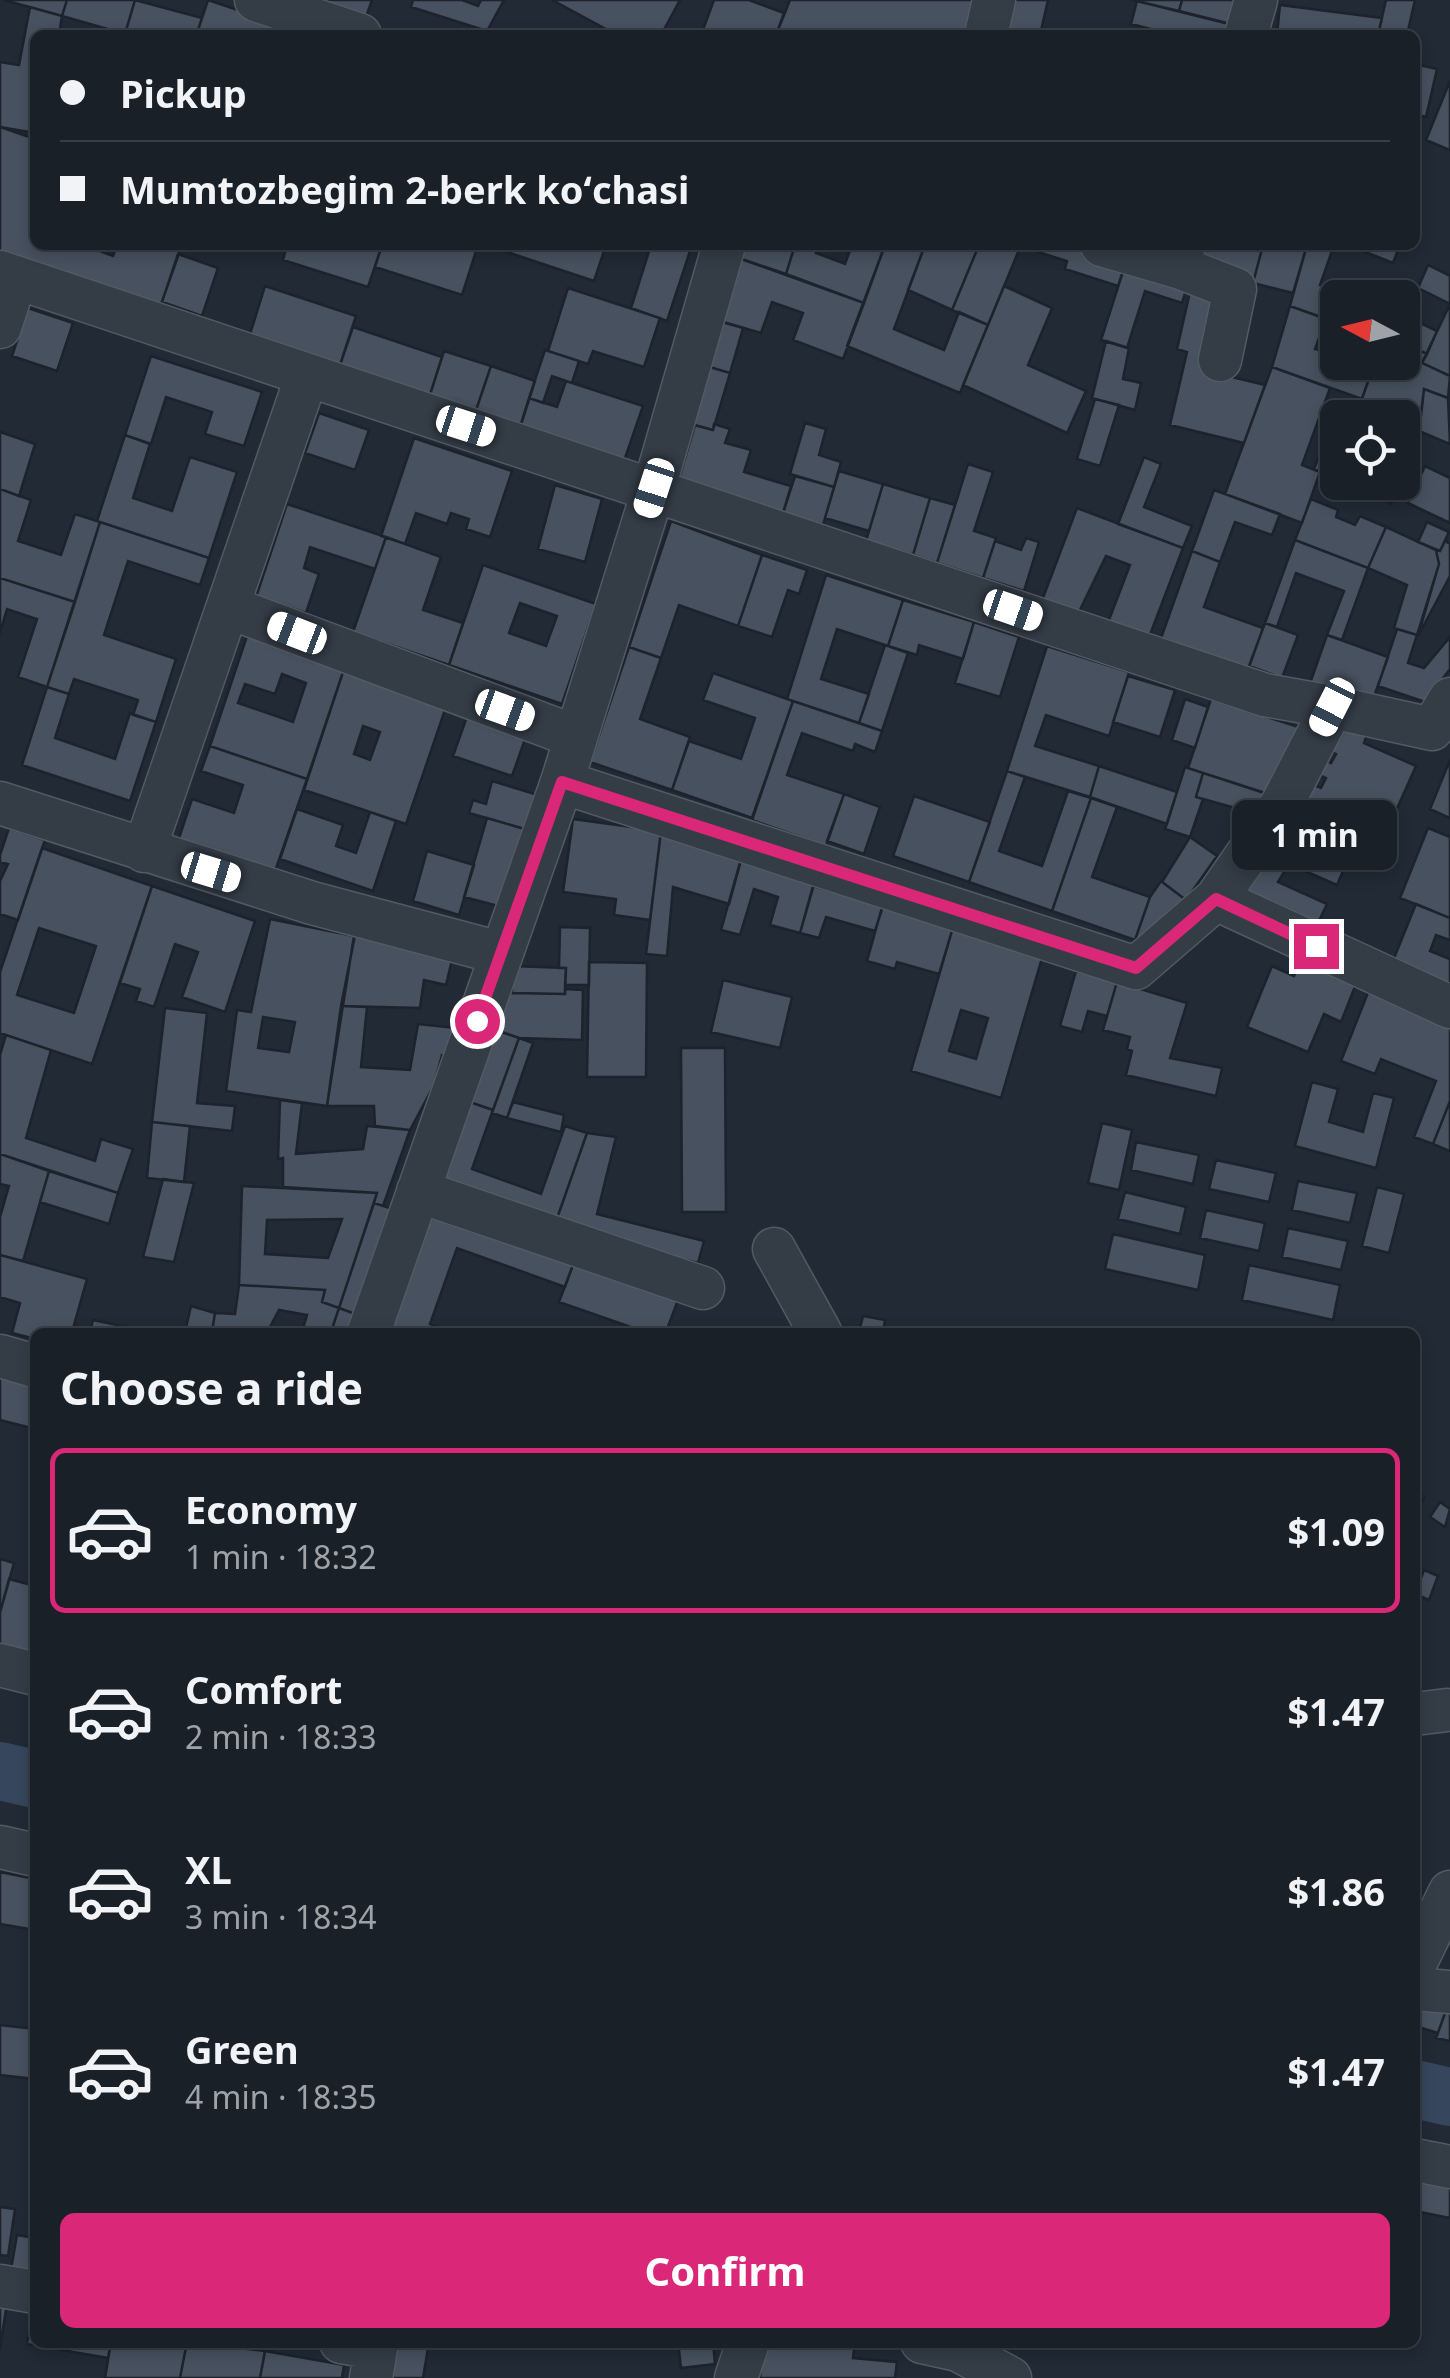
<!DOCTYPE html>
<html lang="en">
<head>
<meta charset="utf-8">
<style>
  :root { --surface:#192028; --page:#222830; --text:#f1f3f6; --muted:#9fa3a8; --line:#373e45; --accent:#db2777 }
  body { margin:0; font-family:"Noto Sans",sans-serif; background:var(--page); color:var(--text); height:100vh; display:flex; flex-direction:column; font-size:38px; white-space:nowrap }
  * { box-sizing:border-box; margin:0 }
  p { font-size:32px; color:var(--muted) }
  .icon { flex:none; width:55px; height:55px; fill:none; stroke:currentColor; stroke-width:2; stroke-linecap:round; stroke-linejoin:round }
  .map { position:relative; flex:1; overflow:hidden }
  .panel { position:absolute; left:30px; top:1328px; width:1390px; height:1020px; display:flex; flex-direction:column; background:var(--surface); border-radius:15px; box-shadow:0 5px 15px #0003,0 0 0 2px var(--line) }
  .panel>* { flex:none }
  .hud { position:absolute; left:30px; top:30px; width:1390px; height:220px; border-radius:15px; box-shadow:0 5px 15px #0003,0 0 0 2px var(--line); display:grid; align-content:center; height:220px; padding:0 30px; background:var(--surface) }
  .needle { width:65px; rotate:277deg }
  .tools { position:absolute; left:1320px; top:280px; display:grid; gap:20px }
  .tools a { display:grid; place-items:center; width:100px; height:100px; border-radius:15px; background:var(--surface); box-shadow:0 5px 15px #0003,0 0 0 2px var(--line); font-size:50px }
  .end { position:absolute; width:45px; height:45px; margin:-22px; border:12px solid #db2777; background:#fff; box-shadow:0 0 0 5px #fff }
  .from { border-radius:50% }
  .bubble { position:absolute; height:70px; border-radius:15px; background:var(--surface); box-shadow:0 5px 15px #0003,0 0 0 2px var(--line); font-size:32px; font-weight:700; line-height:70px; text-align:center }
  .car { position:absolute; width:30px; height:60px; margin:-30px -15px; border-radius:12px; box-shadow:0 0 8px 2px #0007; background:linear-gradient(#fff 24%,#345 0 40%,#fff 0 76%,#345 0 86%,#fff 0) }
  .hud b { display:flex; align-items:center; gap:35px; height:95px; font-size:38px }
  .hud b+b { border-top:2px solid var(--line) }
  .hud i { width:25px; height:25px; background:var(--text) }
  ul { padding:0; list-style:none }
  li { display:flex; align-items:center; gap:30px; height:165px; margin:0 20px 15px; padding:0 10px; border:5px solid transparent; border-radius:15px }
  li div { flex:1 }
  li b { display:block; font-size:38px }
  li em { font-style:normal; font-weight:700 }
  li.selected { border-color:var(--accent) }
  li>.icon { width:90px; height:90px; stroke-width:1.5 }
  h2 { padding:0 30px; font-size:45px; line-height:120px }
  .primary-button { display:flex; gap:20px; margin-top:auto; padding:20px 30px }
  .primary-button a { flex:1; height:115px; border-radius:15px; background:var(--accent); color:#fff; font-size:40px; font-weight:700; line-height:115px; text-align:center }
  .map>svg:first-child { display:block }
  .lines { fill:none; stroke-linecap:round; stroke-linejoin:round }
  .river { stroke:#36465c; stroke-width:58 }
  .building { fill:#47515f; stroke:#1c232c; stroke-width:2.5; fill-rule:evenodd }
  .minor-casing { stroke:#525a64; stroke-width:45 }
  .minor { stroke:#343c46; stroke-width:42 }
  .route { stroke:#db2777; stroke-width:12 }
</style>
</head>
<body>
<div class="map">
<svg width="1450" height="2378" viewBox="0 0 1450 2378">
  <rect width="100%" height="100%" fill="#212a35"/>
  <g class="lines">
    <path class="river" d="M0 1771 35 1779
      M1415 2089 1450 2097"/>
  </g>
  <path class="building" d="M4 0H67L62 16Z
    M67 0H135L125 34 62 16Z
    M135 0 202 18 198 30 204 35 125 34Z
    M208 0 297 30 295 35H214L198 30Z
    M306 0H372L365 20Z
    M413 0H462L478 6 481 0H504L487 31 411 7Z
    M552 0H680L661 35H617Z
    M714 0H749L784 13 776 35H701Z
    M790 0H982L972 35H776Z
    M1013 0H1048L1040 35H1005Z
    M1132 0H1182L1179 11Z
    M1182 0H1249L1243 27 1179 11Z
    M1386 0H1415L1407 35H1378Z
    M1137 1 1229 24 1228 35H1174L1131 24Z
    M1280 5 1382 18 1378 35H1277Z
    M30 7 62 16 59 35H35V133L0 127V62L19 65Z
    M1415 64 1437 69 1426 117 1415 114Z
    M1450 81V150L1426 140Z
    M0 127 35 139V245H84L113 256 117 245H182L159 310 0 257Z
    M287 245H382L368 287 283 260Z
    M382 245H478L462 295 375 267Z
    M503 245H606L594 281 501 250Z
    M651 245H692L667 321 631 308Z
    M730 245H795L786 274 727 254Z
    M795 245H819L816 253 845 264 852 245H885L864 303 786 274Z
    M885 245H925L894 329 944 350 959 312 988 325 960 393 847 346Z
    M925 245H979L952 310 908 290Z
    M979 245H1021L988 325 952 310Z
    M1041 245H1082L1127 259 1118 286 1065 269 1067 261 1038 252Z
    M1200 245H1263L1253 283 1194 267Z
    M1263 245H1307L1293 293 1253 283Z
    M1307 245H1334L1320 285 1355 298H1338V323L1290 306Z
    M1348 245H1400L1393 263Z
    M178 254 218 268 202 316 162 302Z
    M727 254 864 303 843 359 793 340 803 313 772 302 761 333 713 319Z
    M1127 259 1190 278 1182 303 1145 291 1127 348 1101 340Z
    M1428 265 1450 276V376L1422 363 1450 304 1418 288Z
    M1383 282 1401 288 1398 298H1378Z
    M1192 283 1222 290 1203 370 1265 385 1244 443 1170 425 1187 352 1177 349Z
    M265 286 356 316 337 374 247 344Z
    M1004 286 1052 308 1028 365 1086 391 1067 433 963 385Z
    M568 288 660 318 644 367 593 351 588 364 548 351Z
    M1290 306 1326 319 1315 349 1338 356V362H1375L1362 399 1272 367Z
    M28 308 73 323 57 371 12 356Z
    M1406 316 1437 331 1427 354 1402 342Z
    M715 320 743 328 730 373 702 365Z
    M353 327 442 357 428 401 338 371Z
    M1106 341 1129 348 1123 379 1141 383 1135 410 1092 398Z
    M1402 342 1427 354 1422 363 1450 376 1448 398 1424 389 1418 443 1402 478V418H1338V480L1314 469 1338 407 1356 415 1375 362H1402Z
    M545 350 579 361 572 383 552 376 543 403 529 398Z
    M444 351 491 366 474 416 428 401Z
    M151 356 262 392 244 446 205 434 212 412 166 397 151 444 125 435Z
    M700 364 730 373 713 430 683 422Z
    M491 366 535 381 519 431 474 416Z
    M1272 367 1330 388 1302 465 1320 472 1302 523 1225 494Z
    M566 381 643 406 624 461 520 427 529 398 557 407Z
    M1424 389 1448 398 1450 444 1419 431Z
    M1095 399 1119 405 1100 466 1077 459Z
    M319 413 369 430 355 470 305 453Z
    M805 423 826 429 819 455 841 462 834 487 790 474Z
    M714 424 730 429 725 443 751 450 744 472 791 486 783 513 678 482 695 425 713 430Z
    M0 432 35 444 19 496 0 489Z
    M125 435 150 444 133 498 172 511 190 457 237 472 209 558 97 521Z
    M414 438 512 471 490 537 466 529 469 519 451 513 447 524 416 513 405 544 381 536Z
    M1144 457 1161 464 1144 507 1192 526 1183 548 1118 524Z
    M968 464 993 472 974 531 996 538 983 578 937 563Z
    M1425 466 1450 478V523L1408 503Z
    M839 471 883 484 869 531 825 518Z
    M795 476 834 487 823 525 783 513Z
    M1344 482H1400L1391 504Z
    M883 484 930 498 913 555 866 541Z
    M555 485 602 499 585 562 538 549Z
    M0 489 31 500 18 541 61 555 75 514 100 522 75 602 0 578Z
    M1214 490 1280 514 1272 535 1235 522 1220 562 1192 551Z
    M930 498 955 505 937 563 913 555Z
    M1311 499 1338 510 1336 517 1355 525 1360 516 1386 527 1368 568 1295 540Z
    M287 504 386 537 375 569 310 547 304 568 319 574 306 613 256 597Z
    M1077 508 1183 548 1148 640 1107 625 1130 565 1106 556 1077 616 1041 603Z
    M671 521 762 555 738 626 679 605 661 658 629 647Z
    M100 522 209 558 200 585 128 561 104 635 176 659 156 722 133 715 138 700 74 679 69 694 47 687Z
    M1427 522 1449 532 1440 551 1418 542Z
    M1386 527 1436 550 1439 564 1417 635 1394 628 1407 585 1368 568Z
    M386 537 441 557 423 610 463 623 449 665 353 632Z
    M1026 538 1039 542 1024 591 983 578 995 541 1021 550Z
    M1295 540 1368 568 1342 640 1327 635 1344 591 1296 573 1277 627 1265 623Z
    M1445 541 1450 544V576L1418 636 1439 564 1436 550 1440 551Z
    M1192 551 1220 562 1204 607 1263 628 1248 670 1161 638Z
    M762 555 807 570 799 594 788 590 772 637 738 626Z
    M483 565 596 604 562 704 449 665ZM520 603 557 616 546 646 509 633Z
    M826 575 903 600 888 646 837 629 821 679 869 694 859 723 787 699Z
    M0 578 75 602 47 687 18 677 37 619 7 609 0 633Z
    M903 600 974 622 963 659 919 645 917 655 888 646Z
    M974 622 1019 637 1000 697 955 683Z
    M1265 623 1298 635 1282 678 1249 666Z
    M1397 629 1417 635 1408 663 1424 668 1450 637V669L1425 702 1378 686Z
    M1327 635 1388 657 1370 708 1309 686Z
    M247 636 344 669 307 779 210 746ZM282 674 306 683 293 722 238 703 245 684 275 694Z
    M885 645 908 653 882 731 859 723Z
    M1047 646 1129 672 1109 736 1046 715 1035 746 1099 766 1090 797 1007 771Z
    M629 647 661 658 640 719 690 737 672 790 590 762Z
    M344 669 447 704 406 824 304 790ZM363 726 380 732 370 760 354 754Z
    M713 673 793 701 752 818 672 790 689 741 741 759 755 718 703 700Z
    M1128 676 1175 690 1160 737 1113 722Z
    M47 687 69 694 55 738 115 759 130 713 156 722 130 801 22 765Z
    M1185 699 1208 707 1195 748 1172 740Z
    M1211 699 1305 729 1282 799 1188 768Z
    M793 701 882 731 875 752 855 744 853 751 802 733 787 775 844 794 826 846 752 820Z
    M470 708 529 728 512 776 453 756Z
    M1332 716 1368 732 1364 743 1416 766 1377 853 1289 813 1303 781 1321 788 1326 778 1308 770 1314 755 1331 763 1336 754 1319 746Z
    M210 746 307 779 272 880 176 847 192 799 234 813 243 785 201 771Z
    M1450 760V818L1430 809Z
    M1099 766 1177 792 1167 824 1090 797Z
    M1185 767 1203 773 1196 797 1203 799 1190 837 1165 829Z
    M1007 771 1025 777 999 851 1042 866 1068 791 1091 798 1052 911 969 882Z
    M1203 773 1278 797 1253 813 1196 797Z
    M492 781 538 795 528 830 469 813 473 800 486 804Z
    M844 794 880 807 864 854 827 841Z
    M914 796 990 822 969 882 893 856Z
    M1091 798 1117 807 1092 877 1150 897 1135 940 1052 911Z
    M297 809 343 825 336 846 356 853 370 812 396 821 373 891 280 859Z
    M487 818 528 830 506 908 464 897Z
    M573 819 661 831 650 920 614 915 616 899 563 892Z
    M1276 825 1302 843 1278 882 1327 904 1316 927 1233 891Z
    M1317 826 1355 843 1337 885 1298 868Z
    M9 828 45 840 18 920 0 914V881L8 864 0 862V855Z
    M1428 828 1450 837V918L1400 898Z
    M661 831 743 853 729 904 673 887 667 956 646 954Z
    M1190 837 1217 856 1186 900 1162 882Z
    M42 848 152 886 92 1064 0 1033V972ZM39 928 96 946 74 1013 17 995Z
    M427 851 474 865 459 915 413 901Z
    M741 859 815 881 800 933 770 925 778 897 754 889 740 935 721 930Z
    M1161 881 1186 900 1145 940 1136 937 1150 897Z
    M152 886 255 921 225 1012 182 997 198 952 175 944 154 1007 136 1001 140 989 120 983Z
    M813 886 883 906 875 931 826 917 819 938 800 933Z
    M883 904 954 924 939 974 897 962 895 969 867 961Z
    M1416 904 1450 918V940L1436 935 1430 951 1450 959V991L1390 968Z
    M270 919 354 936 327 1106 226 1091 237 1010 251 1012ZM263 1017 295 1022 289 1052 258 1048Z
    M954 924 1044 951 1001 1098 911 1071ZM961 1010 988 1018 976 1059 949 1051Z
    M357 925 455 947 446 985 424 980 420 1008 341 1006Z
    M560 927 590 928 589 985H565L566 968H559Z
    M1302 956 1358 979 1341 1022 1324 1014 1308 1052 1247 1027 1272 966 1294 976Z
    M589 962 647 963 646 1077H587Z
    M512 966 566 968 565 994 512 993Z
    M1076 971 1117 982 1107 1016 1088 1011 1082 1032 1060 1026Z
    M723 980 792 997 780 1048 711 1032Z
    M1117 982 1187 1003 1170 1058 1222 1068 1216 1096 1126 1075 1132 1051 1127 1049 1130 1037 1103 1030Z
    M1371 985 1450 1020V1101L1433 1144 1414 1137 1436 1081 1381 1059 1375 1074 1341 1061Z
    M512 988V993L565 994V989L583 990 582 1040 519 1038 496 1030Z
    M341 1006 367 1007 361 1067 410 1070 418 1024 456 1028 451 1056 442 1055 434 1085 410 1130 375 1126 374 1106H327Z
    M165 1008 207 1013 197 1103 235 1106 232 1131 152 1122Z
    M487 1027 519 1038 493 1110 461 1099Z
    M6 1035 51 1050 26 1138 95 1161 101 1139 133 1149 118 1193 0 1154V1055Z
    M519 1038 533 1043 507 1118 492 1113Z
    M681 1048H725L726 1212H682Z
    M1312 1082 1338 1089 1329 1122 1363 1132 1373 1093 1394 1098 1376 1168 1295 1146Z
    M461 1099 493 1110 472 1169 541 1194 565 1126 587 1133 554 1227 431 1184Z
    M280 1100 302 1103 296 1154 363 1149 367 1126 410 1130 383 1206 374 1203 377 1193 283 1187V1158L278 1159Z
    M1450 1101V1151L1433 1144Z
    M513 1102 564 1115 561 1132 507 1118Z
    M152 1122 190 1126 184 1182 147 1178Z
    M1102 1123 1132 1130 1119 1190 1088 1183Z
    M587 1133 616 1137 597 1214 704 1241 698 1263 554 1227Z
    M1136 1142 1199 1155 1193 1184 1131 1170Z
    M0 1154 49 1171 23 1261 0 1255V1217L9 1186 0 1184Z
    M1216 1160 1276 1173 1269 1202 1209 1189Z
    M49 1171 118 1193 109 1224 40 1202Z
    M163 1179 194 1183 174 1262 143 1257Z
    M1298 1181 1357 1193 1350 1223 1292 1210Z
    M242 1186 377 1193 339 1308 322 1302 325 1290 239 1285ZM342 1219 328 1258 265 1254 267 1220Z
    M1377 1187 1404 1194 1389 1253 1362 1246Z
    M1125 1192 1186 1207 1180 1234 1118 1219Z
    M423 1200 577 1254 565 1287 457 1248 430 1324 453 1332H377Z
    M374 1203 396 1210 361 1316 339 1308Z
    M1206 1210 1265 1223 1259 1251 1200 1238Z
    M1288 1228 1348 1241 1341 1270 1282 1257Z
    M1113 1234 1205 1255 1198 1290 1105 1269Z
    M577 1254 681 1292 666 1332H645L559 1302Z
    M0 1255 87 1279 72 1332H35V1339L12 1333 20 1303 0 1297Z
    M1249 1265 1340 1285 1333 1320 1242 1300Z
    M239 1285 325 1290 322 1302 339 1308 331 1332H302L307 1315 279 1310 269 1329 279 1332H212L215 1313 235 1314Z
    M191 1306 215 1313 212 1332H185Z
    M339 1308 361 1316 355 1332H331Z
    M863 1316 885 1320 883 1332H859Z
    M93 1320 150 1332H90Z
    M0 1375 35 1383V1429L0 1420Z
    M1415 1492 1424 1497 1417 1512 1415 1511Z
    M1440 1502 1450 1509 1445 1527 1430 1517Z
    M0 1559 14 1563 1 1609 0 1608Z
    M1424 1570 1438 1576 1429 1600 1415 1594Z
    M9 1579 35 1586V1656L0 1647V1613Z
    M0 1872 35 1879V1930L0 1924Z
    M1415 2004 1445 2013 1438 2033 1415 2026Z
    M1447 2008H1450V2041L1436 2038Z
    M0 2025 35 2029V2079L0 2075Z
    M1415 2177 1450 2184V2218L1415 2211Z
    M0 2207 15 2209 8 2256 0 2255Z
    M17 2235 35 2238V2273L11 2269Z
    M0 2302 7 2303 0 2349Z
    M33 2311 35 2342H111L108 2358 27 2344Z
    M111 2342H187L180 2378H105Z
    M187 2342 265 2351 260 2378H180Z
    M394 2342H429L423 2378H388Z
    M678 2342H713L715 2364 681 2368Z
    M763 2342H855L853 2358 897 2362 895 2378H760Z
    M265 2351 344 2365 342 2378H260Z"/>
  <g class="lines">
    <defs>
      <path id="minor" d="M256 0 360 35
        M986 35 994 0
        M1246 35 1256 0
        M1102 245 1178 267 1184 245
        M1178 267 1235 289 1220 360
        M0 272 1265 695 1332 707 1282 804 1216 899 1136 968 562 782
        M0 327 16 278
        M228 607 574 736
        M1332 707 1432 729 1450 699
        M0 803 312 903 500 953
        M144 851 303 387
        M1216 899 1450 1007
        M418 1191 703 1288
        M774 1249 820 1332
        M369 1332 562 782 654 488 724 245
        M0 1356 35 1366
        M0 1665 35 1674
        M1415 1714 1447 1710
        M0 1847 35 1855
        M1415 1964 1450 1892
        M1415 1989 1450 1992
        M1415 2160 1450 2167
        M0 2286 35 2292
        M341 2342 376 2348 371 2378
        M922 2342 958 2350 1010 2378
        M736 2378 748 2342"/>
    </defs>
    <use href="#minor" class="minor-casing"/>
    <use href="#minor" class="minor"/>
  </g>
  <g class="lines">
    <path class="route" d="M477 1021 562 782 1136 968 1216 899 1316 946"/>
  </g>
</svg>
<div class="tools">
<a><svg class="needle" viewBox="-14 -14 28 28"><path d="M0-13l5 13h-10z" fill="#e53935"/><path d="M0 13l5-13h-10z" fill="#9fa3a8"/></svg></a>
<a><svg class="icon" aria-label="locate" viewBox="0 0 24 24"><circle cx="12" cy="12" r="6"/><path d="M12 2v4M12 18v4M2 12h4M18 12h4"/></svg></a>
</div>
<i class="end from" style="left:477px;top:1021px"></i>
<i class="end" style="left:1316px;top:946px"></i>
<div class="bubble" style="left:1232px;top:800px;width:165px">1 min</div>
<i class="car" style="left:466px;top:426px;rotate:108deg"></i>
<i class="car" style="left:654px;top:488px;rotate:198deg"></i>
<i class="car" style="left:1013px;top:610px;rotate:109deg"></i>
<i class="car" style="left:297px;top:633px;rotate:291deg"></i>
<i class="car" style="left:1332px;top:707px;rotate:207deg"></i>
<i class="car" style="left:505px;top:710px;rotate:110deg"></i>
<i class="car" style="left:211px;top:872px;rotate:107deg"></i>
<div class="hud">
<b><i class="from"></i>Pickup</b>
<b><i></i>Mumtozbegim 2-berk koʻchasi</b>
</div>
<section class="panel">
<h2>Choose a ride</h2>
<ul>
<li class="selected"><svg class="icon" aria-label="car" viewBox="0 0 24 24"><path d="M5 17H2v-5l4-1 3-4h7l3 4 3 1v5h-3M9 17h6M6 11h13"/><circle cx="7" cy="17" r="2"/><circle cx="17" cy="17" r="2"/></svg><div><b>Economy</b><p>1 min · 18:32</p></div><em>$1.09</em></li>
<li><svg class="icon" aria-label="car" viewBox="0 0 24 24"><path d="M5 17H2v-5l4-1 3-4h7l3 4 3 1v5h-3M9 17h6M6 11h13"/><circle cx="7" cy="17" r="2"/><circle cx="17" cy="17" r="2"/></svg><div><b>Comfort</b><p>2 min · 18:33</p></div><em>$1.47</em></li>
<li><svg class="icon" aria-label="car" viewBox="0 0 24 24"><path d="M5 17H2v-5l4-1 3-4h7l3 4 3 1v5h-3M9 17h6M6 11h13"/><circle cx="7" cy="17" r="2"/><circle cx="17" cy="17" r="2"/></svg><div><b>XL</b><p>3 min · 18:34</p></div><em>$1.86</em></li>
<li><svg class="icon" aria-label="car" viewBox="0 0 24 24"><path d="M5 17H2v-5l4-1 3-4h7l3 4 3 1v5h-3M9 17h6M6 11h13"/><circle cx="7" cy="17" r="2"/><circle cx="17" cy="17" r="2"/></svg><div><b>Green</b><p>4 min · 18:35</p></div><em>$1.47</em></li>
</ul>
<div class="primary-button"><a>Confirm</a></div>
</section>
</div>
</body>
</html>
